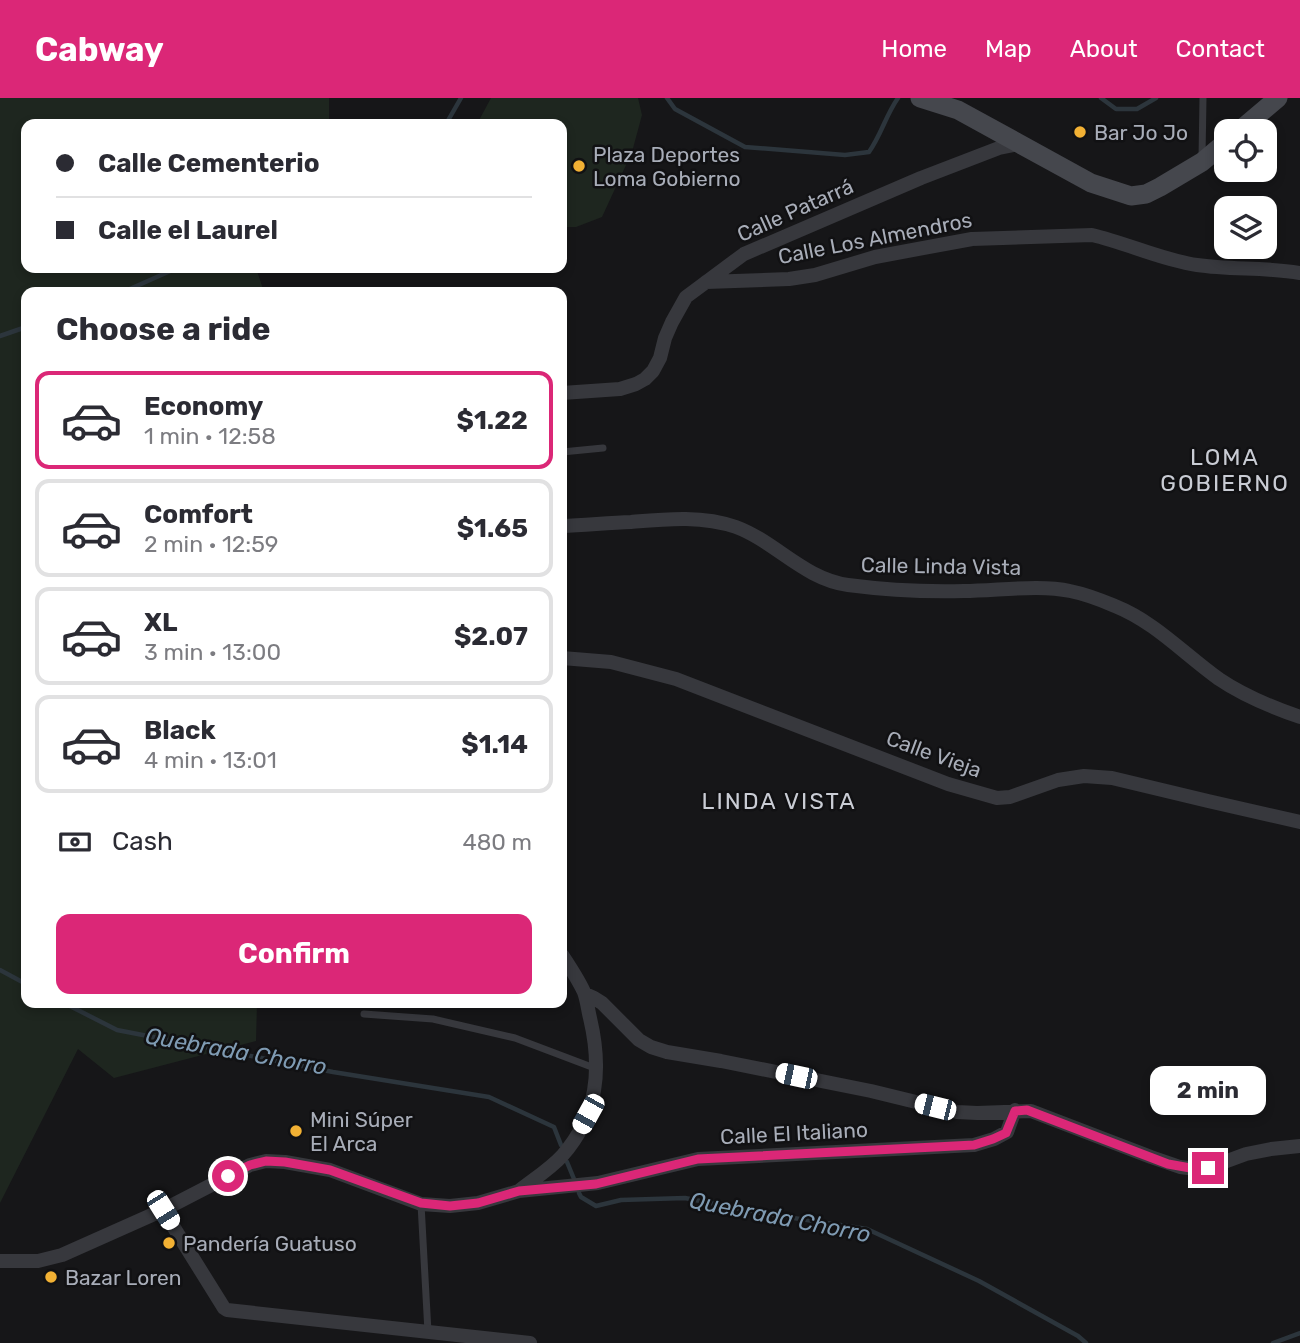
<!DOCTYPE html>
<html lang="en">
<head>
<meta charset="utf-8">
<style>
  :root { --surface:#fff; --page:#f7f7f7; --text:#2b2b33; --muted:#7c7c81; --line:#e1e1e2; --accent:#db2777 }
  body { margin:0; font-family:Rubik,sans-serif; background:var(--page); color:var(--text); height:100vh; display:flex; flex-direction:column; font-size:26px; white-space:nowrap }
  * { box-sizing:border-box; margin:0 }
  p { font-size:23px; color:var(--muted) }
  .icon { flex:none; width:38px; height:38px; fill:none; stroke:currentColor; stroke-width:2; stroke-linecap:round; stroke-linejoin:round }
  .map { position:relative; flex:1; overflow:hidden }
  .drawer { position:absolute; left:21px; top:189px; width:546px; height:721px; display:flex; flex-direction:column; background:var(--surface); border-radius:14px; box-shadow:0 4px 10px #0003 }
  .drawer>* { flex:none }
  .guide { position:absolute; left:21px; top:21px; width:546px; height:154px; border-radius:14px; box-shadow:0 4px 10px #0003; display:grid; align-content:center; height:154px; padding:0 35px; background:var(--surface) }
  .fabs { position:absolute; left:1214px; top:21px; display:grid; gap:14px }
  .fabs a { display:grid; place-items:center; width:63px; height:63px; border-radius:14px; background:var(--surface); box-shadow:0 4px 10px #0003; font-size:35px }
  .end { position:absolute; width:32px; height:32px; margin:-16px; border:9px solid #db2777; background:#fff; box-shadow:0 0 0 4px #fff }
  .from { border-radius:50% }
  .bubble { position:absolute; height:49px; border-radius:14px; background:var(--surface); box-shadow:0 4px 10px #0003; font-size:23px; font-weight:700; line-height:49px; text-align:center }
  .car { position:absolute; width:21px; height:42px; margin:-21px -10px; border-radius:9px; box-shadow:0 0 5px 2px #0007; background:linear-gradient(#fff 24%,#345 0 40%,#fff 0 76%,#345 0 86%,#fff 0) }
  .guide b { display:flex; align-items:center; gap:24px; height:66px; font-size:26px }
  .guide b+b { border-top:2px solid var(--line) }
  .guide i { width:18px; height:18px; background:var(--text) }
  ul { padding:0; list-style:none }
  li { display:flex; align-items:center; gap:21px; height:98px; margin:0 14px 10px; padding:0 21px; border:4px solid var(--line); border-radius:14px }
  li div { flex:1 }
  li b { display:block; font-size:26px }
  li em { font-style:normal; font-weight:700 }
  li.current { border-color:var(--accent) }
  li>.icon { width:63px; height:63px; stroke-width:1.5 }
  h2 { padding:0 35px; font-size:32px; line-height:84px }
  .pay { display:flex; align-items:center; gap:18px; height:77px; padding:0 35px; font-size:26px }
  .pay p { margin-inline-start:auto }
  .primary-button { display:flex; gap:14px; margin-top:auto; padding:14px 35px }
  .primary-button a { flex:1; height:80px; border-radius:14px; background:var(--accent); color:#fff; font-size:28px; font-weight:700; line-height:80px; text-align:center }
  header { display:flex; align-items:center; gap:42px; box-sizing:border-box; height:98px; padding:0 35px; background:var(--accent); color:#fff }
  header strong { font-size:33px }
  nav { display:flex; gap:38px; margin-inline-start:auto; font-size:24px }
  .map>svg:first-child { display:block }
  .park { fill:#1e261f }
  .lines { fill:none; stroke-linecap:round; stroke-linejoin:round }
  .stream { stroke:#2c353c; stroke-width:4.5 }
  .lane { stroke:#37383d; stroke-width:7 }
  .street { stroke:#37383d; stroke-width:14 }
  .secondary { stroke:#45474d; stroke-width:19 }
  .route { stroke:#db2777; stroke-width:9 }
  .poi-dot { fill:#f2b134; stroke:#111113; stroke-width:2.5 }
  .labels { text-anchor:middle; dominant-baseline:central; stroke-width:5; stroke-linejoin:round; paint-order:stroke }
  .poi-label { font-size:21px; fill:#a8adb8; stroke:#111113; text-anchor:start }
  .street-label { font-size:21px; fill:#a8adb8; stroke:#111113 }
  .neighbourhood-label { font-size:23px; letter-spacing:2px; fill:#c9ccd4; stroke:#111113 }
  .water-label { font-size:23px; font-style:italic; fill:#7f9bb3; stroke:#111113 }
</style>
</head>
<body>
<header>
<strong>Cabway</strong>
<nav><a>Home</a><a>Map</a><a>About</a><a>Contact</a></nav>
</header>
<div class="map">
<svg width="1300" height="1245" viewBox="0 0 1300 1245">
  <rect width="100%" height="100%" fill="#161618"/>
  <path class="park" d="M0 0H329V26H26V170H256L264 194H26V905H257L256 943 114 980 78 951 0 1105Z
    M491 0H638L642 17 632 54 602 119 576 129H562V26H477Z"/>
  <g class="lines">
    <path class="stream" d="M667 0 675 11 745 49 845 57 869 54C881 37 886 17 898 0
      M1101 0 1116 11H1137L1156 0
      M446 26 461 0
      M123 194 177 170
      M0 238 26 229
      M0 872 26 886
      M64 905 117 932 333 974 489 999 554 1029 561 1047
      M567 1064 574 1081
      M579 1095 581 1099 596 1108 621 1102 685 1100 761 1115 867 1131 979 1183 1078 1238 1086 1245
      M1273 1245 1300 1235"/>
    <path class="lane" d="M1202 60 1203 0
      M562 354 603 350
      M364 916 433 921 515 940 597 971
      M421 1106 428 1234"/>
    <path class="street" d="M706 184 789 181 815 177 875 159 972 141 1092 137C1127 145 1161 162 1197 167 1231 172 1266 169 1300 175
      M562 295 620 291 636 286 645 281 653 273 660 260 665 240 672 224 686 199 744 156 921 80 999 50 1019 46
      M562 428C585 427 608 425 631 424 665 421 702 417 736 429 776 444 804 481 848 487 886 492 925 494 964 493 996 493 1040 486 1070 493 1085 496 1101 502 1115 508 1155 524 1184 556 1219 581 1244 598 1271 609 1300 619
      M562 560 611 564 676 581 948 686 997 700 1010 699 1058 682 1084 678 1112 680 1208 703 1300 724
      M585 896 594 900 602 905 639 942 651 949 667 954 721 963 871 993 957 1014 977 1015 1031 1013 1151 1059 1180 1069 1196 1071 1208 1070 1246 1056 1271 1051 1300 1048
      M520 1092C534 1081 550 1071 562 1058 598 1017 602 971 590 920 588 912 587 902 584 894 578 881 570 869 562 857
      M163 1112 224 1210 227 1212 530 1245
      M0 1163H38L62 1157 163 1112 250 1067 266 1063 285 1064 330 1072 421 1106 450 1108 478 1105 519 1093 598 1085 698 1061 974 1047 994 1041 1007 1034 1015 1012"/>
    <path class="secondary" d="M920 0 958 12 1091 85 1131 98 1146 96 1160 89 1202 64 1227 43
      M1239 33 1278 0"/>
  </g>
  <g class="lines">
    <path class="route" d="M228 1078 250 1067 266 1063 285 1064 330 1072 421 1105 450 1108 478 1105 519 1093 596 1086 698 1061 974 1047 993 1041 1006 1035 1015 1013 1027 1012 1168 1066 1196 1071 1208 1070"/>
  </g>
  <g class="poi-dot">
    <circle cx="1080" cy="34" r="7"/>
    <circle cx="579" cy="68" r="7"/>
    <circle cx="296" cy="1033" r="7"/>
    <circle cx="169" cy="1145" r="7"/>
    <circle cx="51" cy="1179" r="7"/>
  </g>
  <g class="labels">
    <g class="poi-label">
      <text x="1094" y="34">Bar Jo Jo</text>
      <text x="593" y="56">Plaza Deportes<tspan x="593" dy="24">Loma Gobierno</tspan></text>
      <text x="310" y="1021">Mini Súper<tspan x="310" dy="24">El Arca</tspan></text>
      <text x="183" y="1145">Pandería Guatuso</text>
      <text x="65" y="1179">Bazar Loren</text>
    </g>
    <g class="street-label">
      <text transform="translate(795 112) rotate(-24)">Calle Patarrá</text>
      <text transform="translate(875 140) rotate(-11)">Calle Los Almendros</text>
      <text transform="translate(941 468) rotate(1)">Calle Linda Vista</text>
      <text transform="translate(934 656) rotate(20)">Calle Vieja</text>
      <text transform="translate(794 1035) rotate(-3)">Calle El Italiano</text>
    </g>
    <g class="neighbourhood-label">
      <text x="1225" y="359">LOMA<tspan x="1225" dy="26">GOBIERNO</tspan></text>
      <text x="779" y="703">LINDA VISTA</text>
    </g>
    <g class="water-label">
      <text transform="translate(236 953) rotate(10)">Quebrada Chorro</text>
      <text transform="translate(780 1119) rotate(11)">Quebrada Chorro</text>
    </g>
  </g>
</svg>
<div class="fabs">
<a><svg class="icon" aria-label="locate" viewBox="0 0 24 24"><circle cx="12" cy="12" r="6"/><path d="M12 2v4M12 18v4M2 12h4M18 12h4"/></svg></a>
<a><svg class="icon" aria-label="layers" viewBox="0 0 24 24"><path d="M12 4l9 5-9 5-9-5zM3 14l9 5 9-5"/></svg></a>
</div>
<i class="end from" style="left:228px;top:1078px"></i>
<i class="end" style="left:1208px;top:1070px"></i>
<div class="bubble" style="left:1150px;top:968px;width:116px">2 min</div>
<i class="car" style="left:796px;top:978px;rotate:282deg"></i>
<i class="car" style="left:935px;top:1009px;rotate:284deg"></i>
<i class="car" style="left:588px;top:1016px;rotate:209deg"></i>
<i class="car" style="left:163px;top:1112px;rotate:148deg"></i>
<div class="guide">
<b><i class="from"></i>Calle Cementerio</b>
<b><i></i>Calle el Laurel</b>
</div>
<section class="drawer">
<h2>Choose a ride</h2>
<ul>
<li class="current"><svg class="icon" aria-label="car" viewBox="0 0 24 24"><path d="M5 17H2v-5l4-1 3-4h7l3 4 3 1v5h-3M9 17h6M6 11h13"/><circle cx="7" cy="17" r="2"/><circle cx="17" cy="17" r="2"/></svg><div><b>Economy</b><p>1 min · 12:58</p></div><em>$1.22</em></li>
<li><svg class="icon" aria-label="car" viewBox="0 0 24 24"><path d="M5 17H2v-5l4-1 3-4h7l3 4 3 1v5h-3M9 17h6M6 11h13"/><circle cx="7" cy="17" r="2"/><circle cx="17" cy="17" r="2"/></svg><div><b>Comfort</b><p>2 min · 12:59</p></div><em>$1.65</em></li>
<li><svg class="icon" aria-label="car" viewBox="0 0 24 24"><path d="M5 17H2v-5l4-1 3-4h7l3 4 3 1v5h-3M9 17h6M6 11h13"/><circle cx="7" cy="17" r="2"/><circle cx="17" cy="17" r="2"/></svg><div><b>XL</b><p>3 min · 13:00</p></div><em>$2.07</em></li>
<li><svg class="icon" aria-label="car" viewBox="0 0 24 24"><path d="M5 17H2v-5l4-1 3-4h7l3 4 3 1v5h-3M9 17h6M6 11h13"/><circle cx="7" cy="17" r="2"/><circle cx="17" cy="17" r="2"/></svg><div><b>Black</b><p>4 min · 13:01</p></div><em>$1.14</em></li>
</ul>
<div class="pay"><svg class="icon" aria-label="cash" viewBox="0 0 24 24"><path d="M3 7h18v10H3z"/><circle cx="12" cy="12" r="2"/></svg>Cash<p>480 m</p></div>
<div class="primary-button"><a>Confirm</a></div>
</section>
</div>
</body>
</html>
